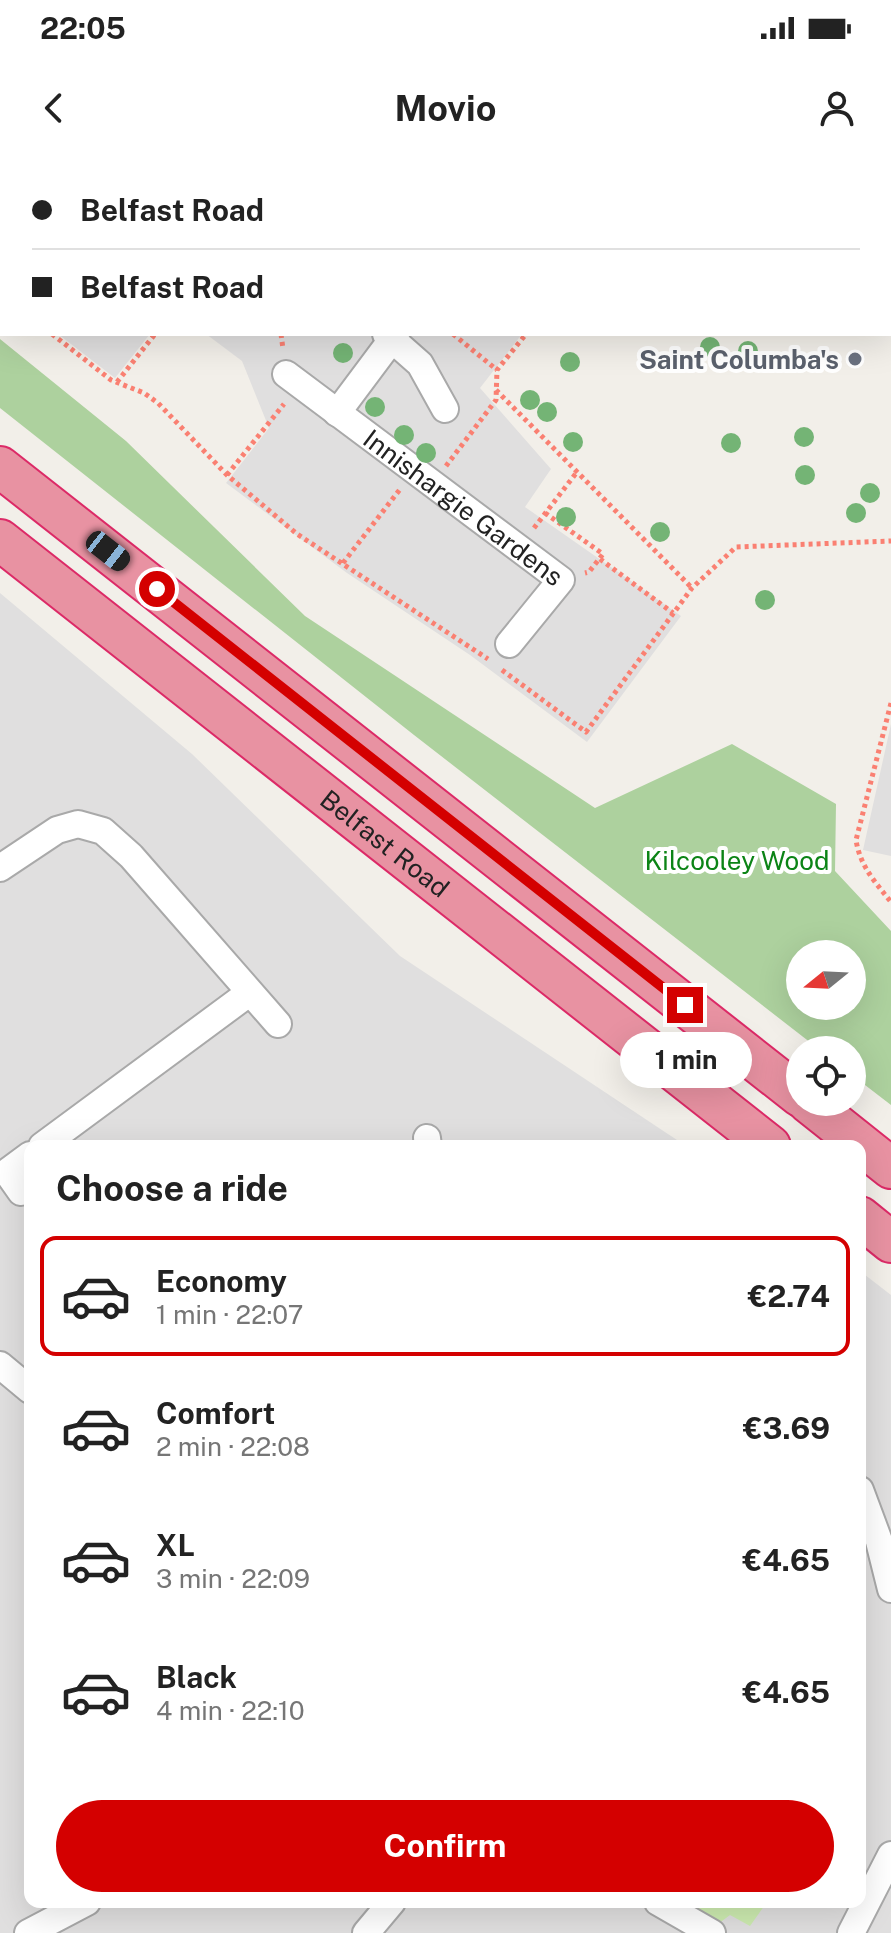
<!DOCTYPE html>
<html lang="en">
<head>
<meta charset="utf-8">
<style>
  :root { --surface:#fff; --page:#f6f6f6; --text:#222; --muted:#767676; --line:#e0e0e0; --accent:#d40000 }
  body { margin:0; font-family:"Public Sans",sans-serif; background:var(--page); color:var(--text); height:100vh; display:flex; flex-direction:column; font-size:30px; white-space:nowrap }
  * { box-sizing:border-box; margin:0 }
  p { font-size:26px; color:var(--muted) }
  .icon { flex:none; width:44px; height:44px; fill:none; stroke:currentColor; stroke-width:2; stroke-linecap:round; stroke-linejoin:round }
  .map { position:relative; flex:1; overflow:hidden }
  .panel { position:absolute; left:24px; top:980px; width:842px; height:768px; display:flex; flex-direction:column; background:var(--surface); border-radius:16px; box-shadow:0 8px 32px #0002 }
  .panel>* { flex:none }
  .top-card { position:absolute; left:0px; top:0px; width:892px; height:176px; box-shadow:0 8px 32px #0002; display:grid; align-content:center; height:176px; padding:0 32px; background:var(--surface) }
  .needle { width:52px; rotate:252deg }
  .buttons { position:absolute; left:786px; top:780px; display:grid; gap:16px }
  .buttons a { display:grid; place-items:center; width:80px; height:80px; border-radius:50%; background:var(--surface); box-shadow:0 8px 32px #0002; font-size:40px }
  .end { position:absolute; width:36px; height:36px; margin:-18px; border:10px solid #d40000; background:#fff; box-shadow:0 0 0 4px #fff }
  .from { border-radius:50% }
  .bubble { position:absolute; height:56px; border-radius:28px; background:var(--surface); box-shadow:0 8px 32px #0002; font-size:26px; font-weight:700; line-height:56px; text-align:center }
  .car { position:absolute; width:24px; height:48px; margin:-24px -12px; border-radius:10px; box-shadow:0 0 6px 2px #0007; background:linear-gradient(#222 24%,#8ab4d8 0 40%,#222 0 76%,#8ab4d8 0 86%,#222 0) }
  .top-card b { display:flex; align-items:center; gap:28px; height:76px; font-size:30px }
  .top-card b+b { border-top:2px solid var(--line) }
  .top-card i { width:20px; height:20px; background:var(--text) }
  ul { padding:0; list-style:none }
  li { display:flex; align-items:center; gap:24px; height:120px; margin:0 16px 12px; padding:0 16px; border:4px solid transparent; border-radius:16px }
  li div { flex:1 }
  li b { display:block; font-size:30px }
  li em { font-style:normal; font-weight:700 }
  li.current { border-color:var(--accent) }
  li>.icon { width:72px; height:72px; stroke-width:1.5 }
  h2 { padding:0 32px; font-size:36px; line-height:96px }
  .cta { display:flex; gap:16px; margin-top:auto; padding:16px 32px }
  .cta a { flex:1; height:92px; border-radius:48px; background:var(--accent); color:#fff; font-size:32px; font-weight:700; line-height:92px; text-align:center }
  .status { display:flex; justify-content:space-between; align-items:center; height:56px; padding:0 40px; background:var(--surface); direction:ltr }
  .status svg { height:22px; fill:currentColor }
  header { display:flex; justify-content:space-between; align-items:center; height:104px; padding:0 32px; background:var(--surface); font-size:36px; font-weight:700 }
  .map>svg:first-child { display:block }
  .residential { fill:#e0dfdf }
  .grass { fill:#cdebb0 }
  .forest { fill:#add19e; fill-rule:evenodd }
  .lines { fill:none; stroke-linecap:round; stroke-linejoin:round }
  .minor-casing { stroke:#a9a9a9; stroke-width:30 }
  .highway-casing { stroke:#dc2a67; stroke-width:44 }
  .path { stroke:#fa8072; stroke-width:5; stroke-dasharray:4 4; stroke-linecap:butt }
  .minor { stroke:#fff; stroke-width:26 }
  .highway { stroke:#e892a2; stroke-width:40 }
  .tree { fill:#74b475 }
  .route { stroke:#d40000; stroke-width:10 }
  .worship-dot { fill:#6b7280; stroke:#fff; stroke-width:3 }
  .labels { text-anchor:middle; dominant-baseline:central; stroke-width:8; stroke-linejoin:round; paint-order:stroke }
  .worship-label { font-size:26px; font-weight:bold; fill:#5b616d; stroke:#fff; text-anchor:end }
  .street-label { font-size:26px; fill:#222; stroke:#fff }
  .park-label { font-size:26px; fill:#0c8416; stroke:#fff }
</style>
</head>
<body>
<div class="status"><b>22:05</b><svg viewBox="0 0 49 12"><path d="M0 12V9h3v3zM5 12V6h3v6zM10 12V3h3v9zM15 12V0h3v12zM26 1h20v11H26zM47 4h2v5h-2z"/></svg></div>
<header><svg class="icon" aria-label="back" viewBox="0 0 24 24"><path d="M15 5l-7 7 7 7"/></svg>Movio<svg class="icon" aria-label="person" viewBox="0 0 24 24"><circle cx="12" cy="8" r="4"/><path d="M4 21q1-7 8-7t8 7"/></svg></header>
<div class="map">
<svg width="891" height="1773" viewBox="0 0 891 1773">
  <rect width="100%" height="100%" fill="#f2efe9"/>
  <path class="residential" d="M0 0H660L2 2V131Z
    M58 174H150L115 218Z
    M206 174H522L480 228 551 309 525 347 681 456 587 582 470 495 347 413 226 323 269 268 242 201Z
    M0 433 192 594 400 796 686 986H30V1742H860V1111L891 1135V1773H0Z
    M891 564V696L863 690Z"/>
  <path class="grass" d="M681 1742H767L750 1766 730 1755 718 1764Z"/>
  <path class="forest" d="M0 179 126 281 305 456 595 648 732 584 836 644 835 711 891 771V945L852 915V890H820L414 575 0 248ZM800 794H852V846H800Z"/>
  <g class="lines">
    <defs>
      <g id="minor">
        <path d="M27 0 30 2"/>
        <path d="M392 0 395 2"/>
        <path d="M536 0 539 2"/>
        <path d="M802 0 803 2"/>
        <path d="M890 104 891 106"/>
        <path d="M386 174 420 204 445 249"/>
        <path id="s1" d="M286 214 561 420 509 484"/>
        <path d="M337 253 396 174"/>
        <path d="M0 708 57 670 78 664 103 671 131 696 278 864"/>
        <path d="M427 978 428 986"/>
        <path d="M42 986 249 833"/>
        <path d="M21 1032 7 1012 30 995"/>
        <path d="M0 1205 30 1230"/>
        <path d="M860 1330 879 1381 891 1429"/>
        <path d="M658 1742 712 1773"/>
        <path d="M28 1773 87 1742"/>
        <path d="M366 1773 392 1742"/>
        <path d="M851 1773 891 1695"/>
      </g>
      <g id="highway">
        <path d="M0 307 800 936"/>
        <path id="s2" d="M0 380 770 986"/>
        <path d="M808 942 891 1008"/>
        <path d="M860 1057 891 1082"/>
      </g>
    </defs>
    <use href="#minor" class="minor-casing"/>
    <use href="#highway" class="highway-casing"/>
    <path class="path" d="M86 0 88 2
      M215 0V2
      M129 2 130 0
      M453 2 455 0
      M665 2 667 0
      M0 39 2 40
      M0 133 2 135
      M52 174 111 220 144 233 158 243 227 315 297 374 488 499
      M281 174 283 189
      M453 174 497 210
      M117 222 155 174
      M496 230 692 428
      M446 306 496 240 497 210 526 174
      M227 315 284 244
      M545 353 603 394 589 412 585 413
      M534 368 577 312
      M600 399 673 453
      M343 403 401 328
      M502 510 586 572 692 428 736 387 891 381
      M891 543 856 680C860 706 875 722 891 742"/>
    <use href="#minor" class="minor"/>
    <use href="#highway" class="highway"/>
  </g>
  <g class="tree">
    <circle cx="710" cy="187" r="10"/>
    <circle cx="748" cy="191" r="10"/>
    <circle cx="343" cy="193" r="10"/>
    <circle cx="570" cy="202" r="10"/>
    <circle cx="530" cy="240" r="10"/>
    <circle cx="375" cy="247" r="10"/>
    <circle cx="547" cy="252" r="10"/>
    <circle cx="404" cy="275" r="10"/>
    <circle cx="804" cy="277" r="10"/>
    <circle cx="573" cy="282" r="10"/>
    <circle cx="731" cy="283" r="10"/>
    <circle cx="426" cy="293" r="10"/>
    <circle cx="805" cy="315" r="10"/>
    <circle cx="870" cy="333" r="10"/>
    <circle cx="856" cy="353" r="10"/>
    <circle cx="566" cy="357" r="10"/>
    <circle cx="660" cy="372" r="10"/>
    <circle cx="765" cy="440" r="10"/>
  </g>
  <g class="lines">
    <path class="route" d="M157 429 685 845"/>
  </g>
  <circle class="worship-dot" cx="855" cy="199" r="8"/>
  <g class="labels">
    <g class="worship-label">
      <text x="839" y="199">Saint Columba's</text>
    </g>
    <g class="street-label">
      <text stroke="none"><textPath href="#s1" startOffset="222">Innishargie Gardens</textPath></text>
      <text stroke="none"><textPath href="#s2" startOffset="490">Belfast Road</textPath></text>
    </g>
    <g class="park-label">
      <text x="737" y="700">Kilcooley Wood</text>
    </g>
  </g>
</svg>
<div class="buttons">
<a><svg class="needle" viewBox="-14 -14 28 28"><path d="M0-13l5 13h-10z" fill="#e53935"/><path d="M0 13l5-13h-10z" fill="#767676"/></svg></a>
<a><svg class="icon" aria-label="locate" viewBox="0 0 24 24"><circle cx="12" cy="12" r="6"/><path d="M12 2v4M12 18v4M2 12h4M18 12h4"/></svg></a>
</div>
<i class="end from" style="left:157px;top:429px"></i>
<i class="end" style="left:685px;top:845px"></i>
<div class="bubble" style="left:620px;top:872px;width:132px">1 min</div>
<i class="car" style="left:108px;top:391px;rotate:128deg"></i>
<div class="top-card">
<b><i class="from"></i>Belfast Road</b>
<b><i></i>Belfast Road</b>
</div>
<section class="panel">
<h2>Choose a ride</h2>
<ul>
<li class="current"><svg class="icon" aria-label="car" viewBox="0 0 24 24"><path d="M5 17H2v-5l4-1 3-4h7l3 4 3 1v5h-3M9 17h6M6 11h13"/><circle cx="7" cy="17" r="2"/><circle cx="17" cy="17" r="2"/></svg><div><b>Economy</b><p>1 min · 22:07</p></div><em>€2.74</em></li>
<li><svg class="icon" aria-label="car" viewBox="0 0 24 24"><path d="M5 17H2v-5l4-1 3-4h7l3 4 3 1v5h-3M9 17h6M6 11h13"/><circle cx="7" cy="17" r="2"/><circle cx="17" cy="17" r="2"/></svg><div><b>Comfort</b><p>2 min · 22:08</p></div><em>€3.69</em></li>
<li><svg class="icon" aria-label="car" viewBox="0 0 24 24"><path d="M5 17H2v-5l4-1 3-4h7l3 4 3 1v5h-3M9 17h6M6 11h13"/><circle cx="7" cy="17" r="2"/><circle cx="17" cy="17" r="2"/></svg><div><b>XL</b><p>3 min · 22:09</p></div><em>€4.65</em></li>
<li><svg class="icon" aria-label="car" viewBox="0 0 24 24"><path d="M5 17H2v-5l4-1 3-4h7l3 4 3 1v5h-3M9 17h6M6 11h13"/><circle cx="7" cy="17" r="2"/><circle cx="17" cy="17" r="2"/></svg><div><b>Black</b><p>4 min · 22:10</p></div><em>€4.65</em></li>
</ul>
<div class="cta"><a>Confirm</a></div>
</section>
</div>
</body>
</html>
